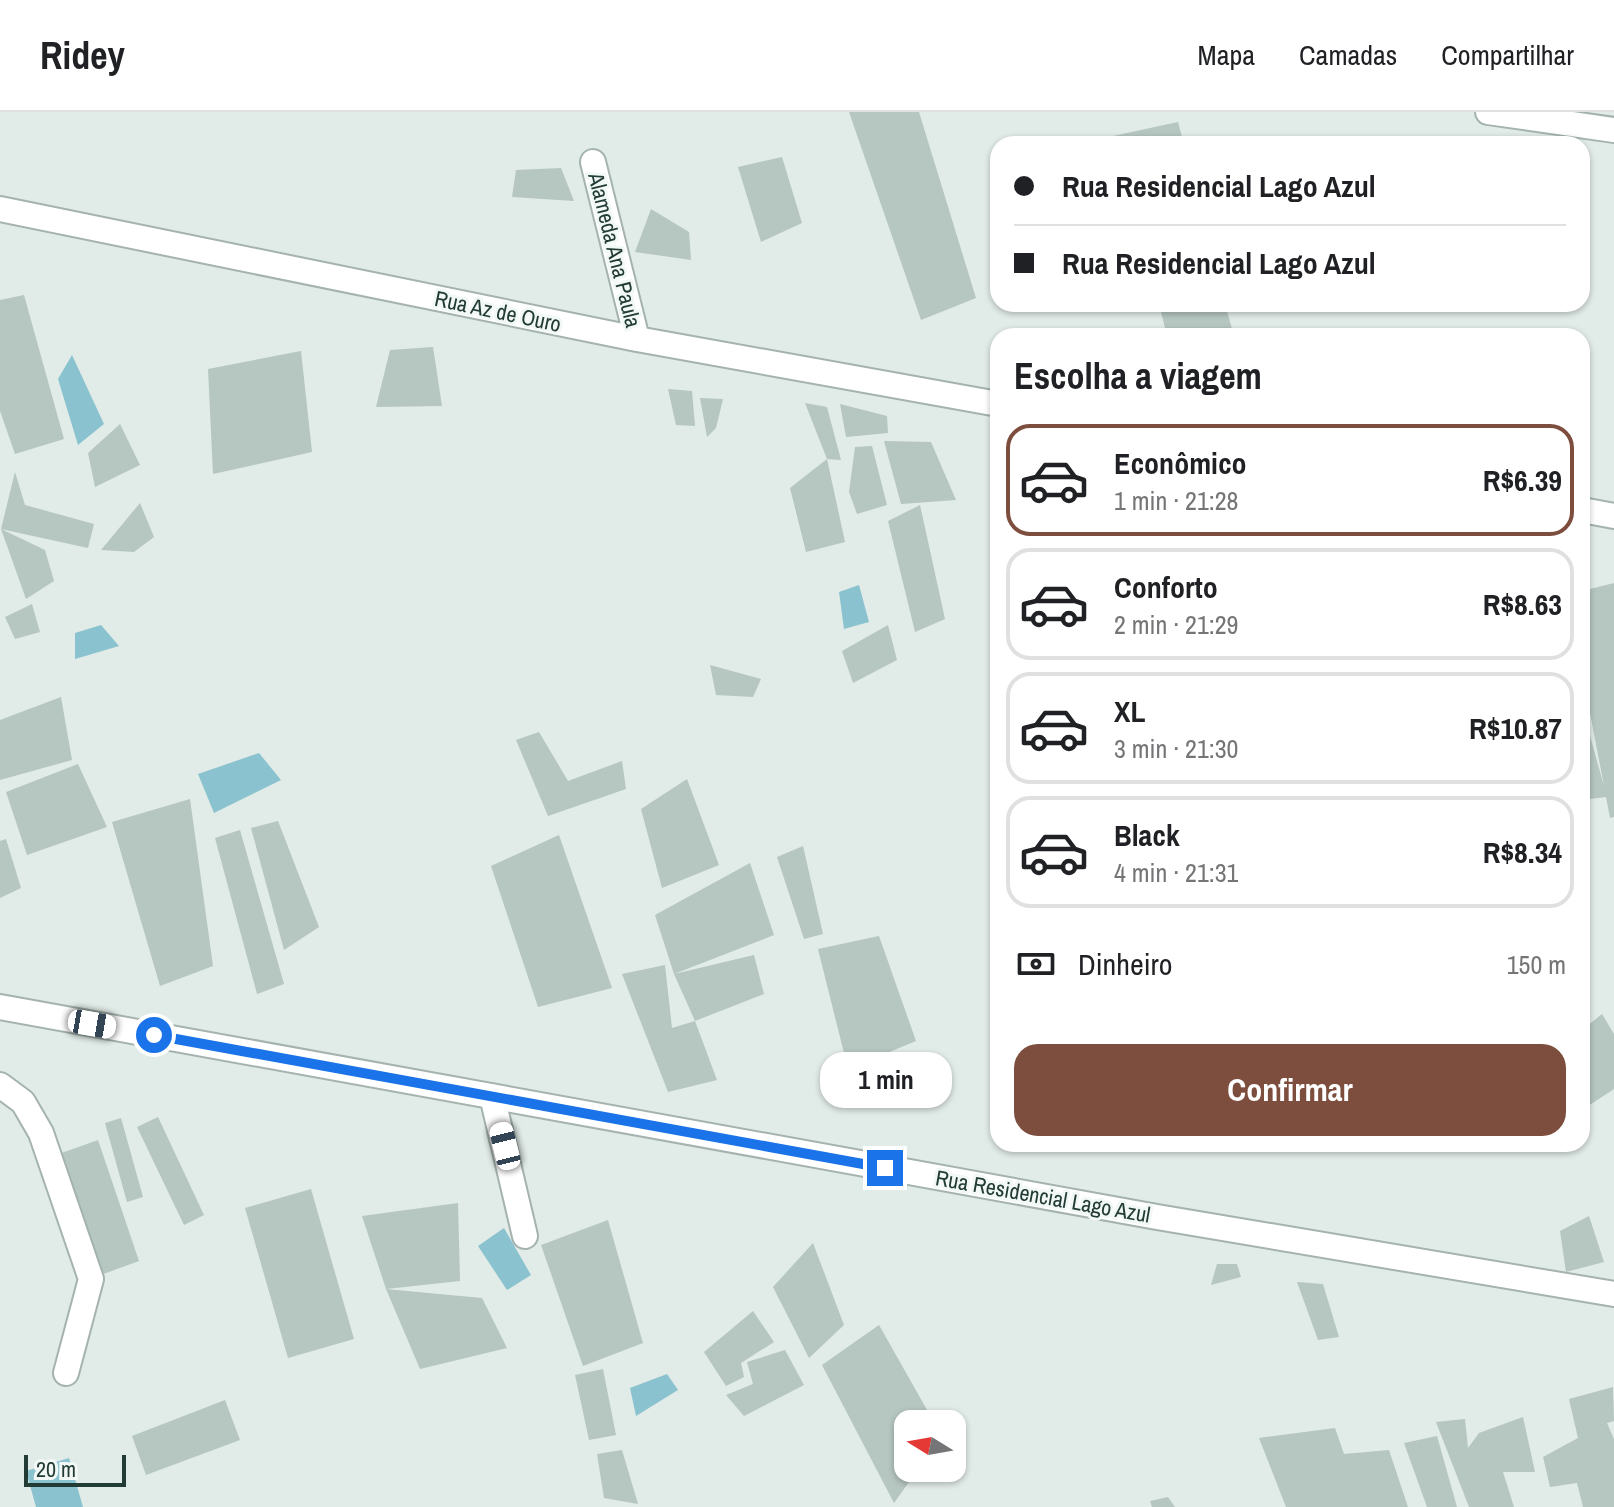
<!DOCTYPE html>
<html lang="pt">
<head>
<meta charset="utf-8">
<style>
  :root { --surface:#fff; --page:#f6f6f6; --text:#202124; --muted:#757577; --line:#e0e0e0; --accent:#7d4d3d }
  body { margin:0; font-family:"Archivo Narrow",sans-serif; background:var(--page); color:var(--text); height:100vh; display:flex; flex-direction:column; font-size:30px; white-space:nowrap }
  * { box-sizing:border-box; margin:0 }
  p { font-size:26px; color:var(--muted) }
  .icon { flex:none; width:44px; height:44px; fill:none; stroke:currentColor; stroke-width:2; stroke-linecap:round; stroke-linejoin:round }
  .map { position:relative; flex:1; overflow:hidden }
  .side { position:absolute; left:990px; top:216px; width:600px; height:824px; display:flex; flex-direction:column; background:var(--surface); border-radius:24px; box-shadow:0 2px 6px #0004 }
  .side>* { flex:none }
  .banner { position:absolute; left:990px; top:24px; width:600px; height:176px; border-radius:24px; box-shadow:0 2px 6px #0004; display:grid; align-content:center; height:176px; padding:0 24px; background:var(--surface) }
  .needle { width:52px; rotate:281deg }
  .tools { position:absolute; left:894px; top:1298px; display:grid; gap:16px }
  .tools a { display:grid; place-items:center; width:72px; height:72px; border-radius:16px; background:var(--surface); box-shadow:0 2px 6px #0004; font-size:40px }
  .scale { position:absolute; left:24px; bottom:20px; width:102px; box-sizing:border-box; padding-left:8px; border:4px solid #223b35; border-top:0; font-size:22px; line-height:28px; white-space:nowrap; color:#223b35; -webkit-text-stroke:6px #f1f8f5; paint-order:stroke }
  .end { position:absolute; width:36px; height:36px; margin:-18px; border:10px solid #1a73e8; background:#fff; box-shadow:0 0 0 4px #fff }
  .from { border-radius:50% }
  .bubble { position:absolute; height:56px; border-radius:24px; background:var(--surface); box-shadow:0 2px 6px #0004; font-size:26px; font-weight:800; line-height:56px; text-align:center }
  .car { position:absolute; width:24px; height:48px; margin:-24px -12px; border-radius:10px; box-shadow:0 0 6px 2px #0007; background:linear-gradient(#fff 24%,#345 0 40%,#fff 0 76%,#345 0 86%,#fff 0) }
  .banner b { display:flex; align-items:center; gap:28px; height:76px; font-size:30px }
  .banner b+b { border-top:2px solid var(--line) }
  .banner i { width:20px; height:20px; background:var(--text) }
  ul { padding:0; list-style:none }
  li { display:flex; align-items:center; gap:24px; height:112px; margin:0 16px 12px; padding:0 8px; border:4px solid var(--line); border-radius:24px }
  li div { flex:1 }
  li b { display:block; font-size:30px }
  li em { font-style:normal; font-weight:800 }
  li.selected { border-color:var(--accent) }
  li>.icon { width:72px; height:72px; stroke-width:1.5 }
  h2 { padding:0 24px; font-size:36px; line-height:96px }
  .pay { display:flex; align-items:center; gap:20px; height:88px; padding:0 24px; font-size:30px }
  .pay p { margin-inline-start:auto }
  .primary-button { display:flex; gap:16px; margin-top:auto; padding:16px 24px }
  .primary-button a { flex:1; height:92px; border-radius:24px; background:var(--accent); color:#fff; font-size:32px; font-weight:800; line-height:92px; text-align:center }
  header { display:flex; align-items:center; gap:48px; box-sizing:border-box; height:112px; padding:0 40px; background:var(--surface); border-bottom:2px solid var(--line) }
  header strong { font-size:38px }
  nav { display:flex; gap:44px; margin-inline-start:auto; font-size:28px }
  .map>svg:first-child { display:block }
  .water { fill:#8ac3cf }
  .building { fill:#b6c6c0 }
  .lines { fill:none; stroke-linecap:round; stroke-linejoin:round }
  .minor-casing { stroke:#a4b3ae; stroke-width:28 }
  .minor { stroke:#fff; stroke-width:24 }
  .route { stroke:#1a73e8; stroke-width:10 }
  .labels { text-anchor:middle; dominant-baseline:central; stroke-width:6; stroke-linejoin:round; paint-order:stroke }
  .street-label { font-size:22px; fill:#223b35; stroke:#f1f8f5 }
</style>
</head>
<body>
<header>
<strong>Ridey</strong>
<nav><a>Mapa</a><a>Camadas</a><a>Compartilhar</a></nav>
</header>
<div class="map">
<svg width="1614" height="1395" viewBox="0 0 1614 1395">
  <rect width="100%" height="100%" fill="#e1ebe7"/>
  <path class="water" d="M72 243 104 312 78 333 58 267Z
    M859 473 869 510 844 517 839 480Z
    M101 513 119 534 75 547V521Z
    M259 641 281 668 214 701 198 662Z
    M504 1116 531 1163 507 1178 478 1134Z
    M667 1262 678 1278 636 1304 630 1276Z
    M69 1346 83 1395H36L26 1359Z"/>
  <path class="building" d="M849 0H919L976 186 921 208Z
    M1178 10 1184 32H1115L1113 24Z
    M782 45 802 111 761 130 738 55Z
    M561 56 574 89 512 85 516 58Z
    M651 97 689 120 691 148 635 140Z
    M24 183 64 327 15 342 0 299V188Z
    M1159 192H1225L1234 224H1167Z
    M433 235 442 294 376 295 390 238Z
    M301 239 312 340 213 362 208 257Z
    M668 277 692 279 695 314 676 313Z
    M700 286 723 287 716 316 707 325Z
    M805 291 827 295 841 348 827 347 845 430 806 440 790 376 827 347Z
    M840 292 887 304 888 321 846 325Z
    M120 312 140 353 95 375 88 341Z
    M884 329 931 330 956 388 901 392Z
    M872 334 887 393 857 402 849 380 855 335Z
    M15 360 25 393 94 412 88 436 1 417 45 438 54 469 26 487 1 417Z
    M140 391 154 425 134 440 101 438Z
    M920 393 945 507 915 520 888 409Z
    M1614 471V705L1610 706 1606 685 1582 688V595L1604 674 1582 559V479Z
    M32 492 40 520 15 527 5 505Z
    M888 513 897 548 853 571 842 539Z
    M710 553 761 567 753 585 716 583Z
    M61 585 72 648 0 668V608Z
    M539 620 568 669 622 649 626 677 548 704 516 628Z
    M78 652 107 715 27 743 6 680Z
    M687 667 719 753 662 776 641 697Z
    M190 687 213 854 160 874 112 710Z
    M278 709 319 815 284 838 251 716Z
    M240 718 284 872 257 882 215 726Z
    M559 723 612 876 538 895 491 754Z
    M6 727 21 776 0 786V729Z
    M803 734 823 822 804 827 777 745Z
    M750 751 774 823 674 862 655 803Z
    M879 824 916 929 848 957 818 837Z
    M754 843 764 882 695 909 717 968 668 980 622 862 665 853 672 916 695 909 674 862Z
    M1602 902 1614 922V977L1582 998V918Z
    M158 1005 204 1103 184 1113 137 1015Z
    M121 1006 143 1085 127 1090 105 1011Z
    M98 1028 139 1149 98 1164 56 1043Z
    M311 1077 354 1227 288 1246 245 1096Z
    M458 1091 460 1169 386 1177 362 1104Z
    M1589 1104 1604 1150 1566 1160 1560 1119Z
    M608 1108 643 1231 583 1254 541 1133Z
    M813 1131 844 1213 809 1246 773 1175Z
    M1217 1152H1237L1241 1165 1211 1173Z
    M1297 1170 1323 1172 1339 1225 1318 1228Z
    M386 1177 482 1186 507 1236 420 1257Z
    M753 1199 774 1230 741 1251 744 1265 726 1274 704 1240Z
    M879 1213 935 1312H908V1356H919L894 1391 822 1253Z
    M785 1238 804 1273 744 1304 726 1283 753 1272 747 1250Z
    M603 1257 616 1323 589 1328 575 1263Z
    M1613 1275 1614 1309 1607 1311 1614 1327V1395H1583L1577 1371 1550 1375 1543 1345 1578 1326 1569 1287Z
    M225 1288 240 1328 146 1363 132 1324Z
    M1523 1305 1535 1360H1503L1514 1395H1469L1436 1310 1465 1307 1468 1336 1479 1321Z
    M1335 1316 1344 1342 1389 1338 1408 1395H1286L1259 1326Z
    M1437 1324 1457 1395H1427L1404 1331Z
    M622 1338 638 1392 604 1386 597 1342Z
    M1168 1385 1175 1395H1152L1150 1389Z"/>
  <g class="lines">
    <defs>
      <path id="minor" d="M1488 0 1614 18
        M593 50 637 227
        M0 97 637 227 998 292
        M1582 398 1614 404
        M0 895 1157 1105 1614 1182
        M0 973 23 990 41 1021 91 1167 66 1261
        M492 984 525 1124"/>
    </defs>
    <use href="#minor" class="minor-casing"/>
    <use href="#minor" class="minor"/>
  </g>
  <g class="lines">
    <path class="route" d="M154 923 885 1056"/>
  </g>
  <g class="labels">
    <g class="street-label">
      <text transform="translate(615 138) rotate(76)">Alameda Ana Paula</text>
      <text transform="translate(498 199) rotate(12)">Rua Az de Ouro</text>
      <text transform="translate(1043 1084) rotate(10)">Rua Residencial Lago Azul</text>
    </g>
  </g>
</svg>
<div class="tools">
<a><svg class="needle" viewBox="-14 -14 28 28"><path d="M0-13l5 13h-10z" fill="#e53935"/><path d="M0 13l5-13h-10z" fill="#757577"/></svg></a>
</div>
<div class="scale">20 m</div>
<i class="end from" style="left:154px;top:923px"></i>
<i class="end" style="left:885px;top:1056px"></i>
<div class="bubble" style="left:820px;top:940px;width:132px">1 min</div>
<i class="car" style="left:92px;top:912px;rotate:100deg"></i>
<i class="car" style="left:505px;top:1034px;rotate:346deg"></i>
<div class="banner">
<b><i class="from"></i>Rua Residencial Lago Azul</b>
<b><i></i>Rua Residencial Lago Azul</b>
</div>
<section class="side">
<h2>Escolha a viagem</h2>
<ul>
<li class="selected"><svg class="icon" aria-label="car" viewBox="0 0 24 24"><path d="M5 17H2v-5l4-1 3-4h7l3 4 3 1v5h-3M9 17h6M6 11h13"/><circle cx="7" cy="17" r="2"/><circle cx="17" cy="17" r="2"/></svg><div><b>Econômico</b><p>1 min · 21:28</p></div><em>R$6.39</em></li>
<li><svg class="icon" aria-label="car" viewBox="0 0 24 24"><path d="M5 17H2v-5l4-1 3-4h7l3 4 3 1v5h-3M9 17h6M6 11h13"/><circle cx="7" cy="17" r="2"/><circle cx="17" cy="17" r="2"/></svg><div><b>Conforto</b><p>2 min · 21:29</p></div><em>R$8.63</em></li>
<li><svg class="icon" aria-label="car" viewBox="0 0 24 24"><path d="M5 17H2v-5l4-1 3-4h7l3 4 3 1v5h-3M9 17h6M6 11h13"/><circle cx="7" cy="17" r="2"/><circle cx="17" cy="17" r="2"/></svg><div><b>XL</b><p>3 min · 21:30</p></div><em>R$10.87</em></li>
<li><svg class="icon" aria-label="car" viewBox="0 0 24 24"><path d="M5 17H2v-5l4-1 3-4h7l3 4 3 1v5h-3M9 17h6M6 11h13"/><circle cx="7" cy="17" r="2"/><circle cx="17" cy="17" r="2"/></svg><div><b>Black</b><p>4 min · 21:31</p></div><em>R$8.34</em></li>
</ul>
<div class="pay"><svg class="icon" aria-label="cash" viewBox="0 0 24 24"><path d="M3 7h18v10H3z"/><circle cx="12" cy="12" r="2"/></svg>Dinheiro<p>150 m</p></div>
<div class="primary-button"><a>Confirmar</a></div>
</section>
</div>
</body>
</html>
